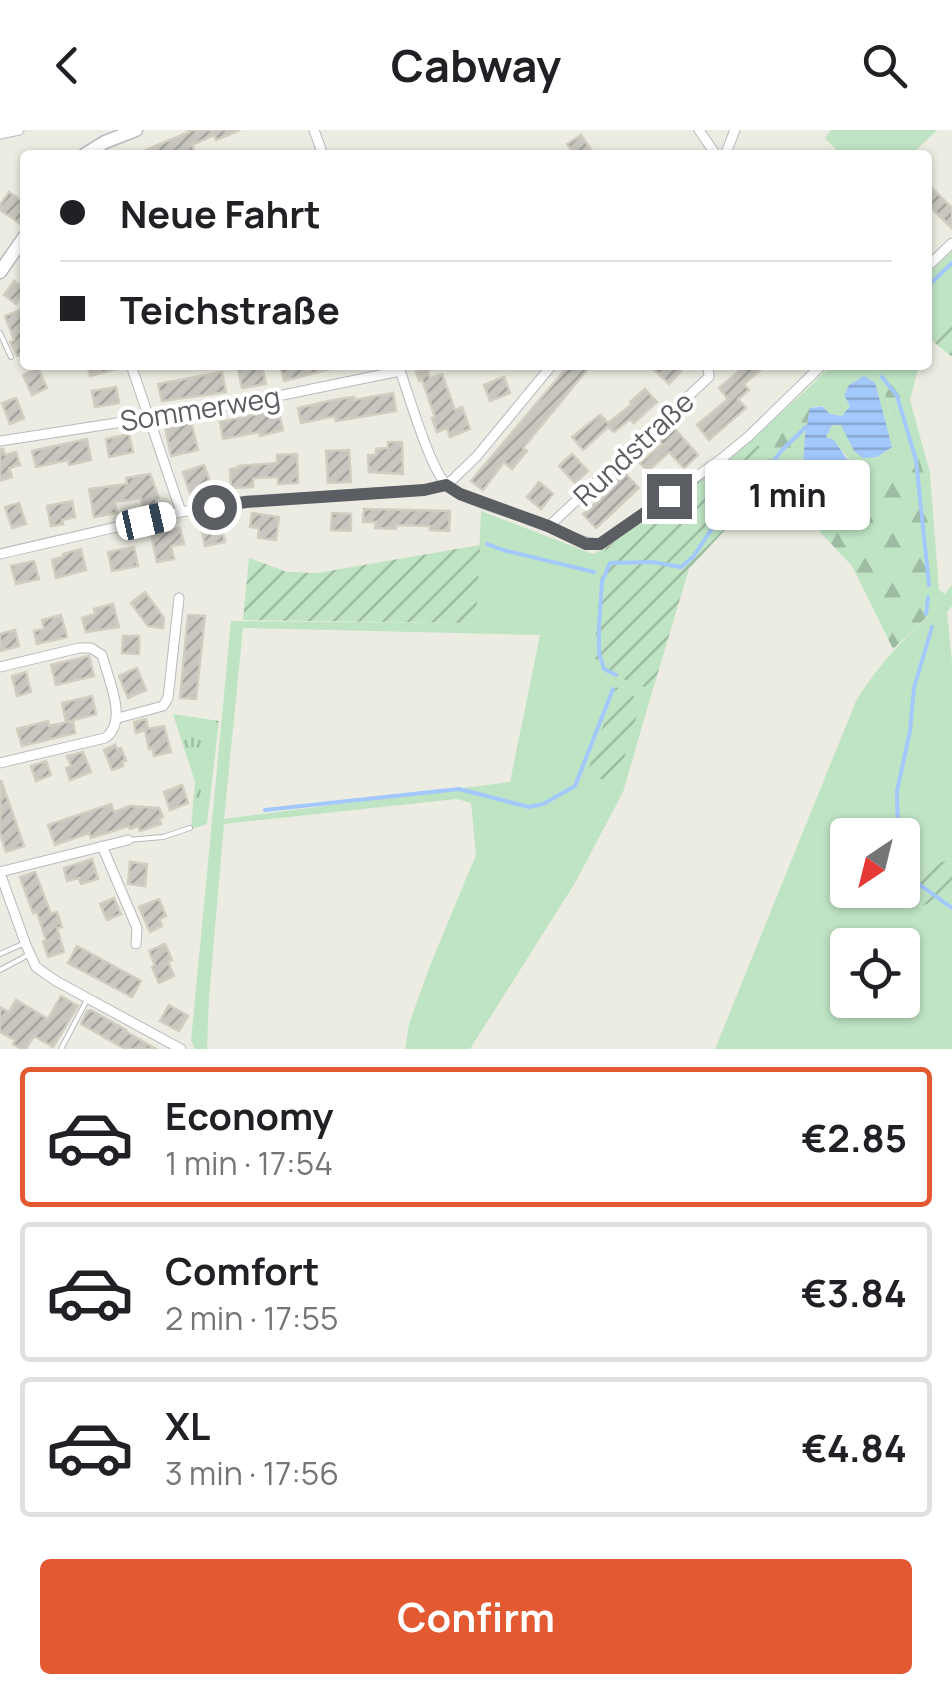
<!DOCTYPE html>
<html lang="en">
<head>
<meta charset="utf-8">
<style>
  :root { --surface:#fff; --page:#f2f2f2; --text:#202124; --muted:#757577; --line:#e0e0e0; --accent:#e35932 }
  body { margin:0; font-family:Manrope,sans-serif; background:var(--page); color:var(--text); height:100vh; display:flex; flex-direction:column; font-size:38px; white-space:nowrap }
  * { box-sizing:border-box; margin:0 }
  p { font-size:32px; color:var(--muted) }
  .icon { flex:none; width:55px; height:55px; fill:none; stroke:currentColor; stroke-width:2; stroke-linecap:round; stroke-linejoin:round }
  .map { position:relative; height:919px; overflow:hidden }
  .sheet { display:flex; flex-direction:column; background:var(--surface); flex:1 }
  .sheet>* { flex:none }
  .hud { position:absolute; left:20px; top:20px; width:912px; height:220px; border-radius:10px; box-shadow:0 2px 8px #0004; display:grid; align-content:center; height:220px; padding:0 40px; background:var(--surface) }
  .needle { width:65px; rotate:215deg }
  .buttons { position:absolute; left:830px; top:688px; display:grid; gap:20px }
  .buttons a { display:grid; place-items:center; width:90px; height:90px; border-radius:10px; background:var(--surface); box-shadow:0 2px 8px #0004; font-size:50px }
  .end { position:absolute; width:45px; height:45px; margin:-22px; border:12px solid #5a5d62; background:#fff; box-shadow:0 0 0 5px #fff }
  .from { border-radius:50% }
  .bubble { position:absolute; height:70px; border-radius:10px; background:var(--surface); box-shadow:0 2px 8px #0004; font-size:32px; font-weight:700; line-height:70px; text-align:center }
  .car { position:absolute; width:30px; height:60px; margin:-30px -15px; border-radius:12px; box-shadow:0 0 8px 2px #0007; background:linear-gradient(#fff 24%,#345 0 40%,#fff 0 76%,#345 0 86%,#fff 0) }
  .hud b { display:flex; align-items:center; gap:35px; height:95px; font-size:38px }
  .hud b+b { border-top:2px solid var(--line) }
  .hud i { width:25px; height:25px; background:var(--text) }
  ul { padding:18px 0 0; list-style:none }
  li { display:flex; align-items:center; gap:30px; height:140px; margin:0 20px 15px; padding:0 20px; border:5px solid var(--line); border-radius:10px }
  li div { flex:1 }
  li b { display:block; font-size:38px }
  li em { font-style:normal; font-weight:700 }
  li.active { border-color:var(--accent) }
  li>.icon { width:90px; height:90px; stroke-width:1.5 }
  .button { display:flex; gap:20px; margin-top:auto; padding:20px 40px }
  .button a { flex:1; height:115px; border-radius:10px; background:var(--accent); color:#fff; font-size:40px; font-weight:700; line-height:115px; text-align:center }
  header { display:flex; justify-content:space-between; align-items:center; height:130px; padding:0 40px; background:var(--surface); font-size:45px; font-weight:700 }
  .map>svg:first-child { display:block }
  .grass { fill:#bfe4c4; fill-rule:evenodd }
  .forest { fill:url(#forest-firs) }
  .park { fill:url(#park-tufts) }
  .garden { fill:url(#garden-furrows) }
  .water { fill:url(#water-rules) }
  .lines { fill:none; stroke-linecap:round; stroke-linejoin:round }
  .stream { stroke:#a3c8fc; stroke-width:4 }
  .building { fill:url(#building-hatch); stroke:#d1cec0; stroke-width:2.5 }
  .service-casing { stroke:#b7b9be; stroke-width:6 }
  .minor-casing { stroke:#b7b9be; stroke-width:11 }
  .secondary-casing { stroke:#b8bac0; stroke-width:15 }
  .service { stroke:#fff; stroke-width:4 }
  .minor { stroke:#fff; stroke-width:9 }
  .secondary { stroke:#fff; stroke-width:12 }
  .route { stroke:#5a5d62; stroke-width:12 }
  .labels { text-anchor:middle; dominant-baseline:central; stroke-width:8; stroke-linejoin:round; paint-order:stroke }
  .street-label { font-size:28px; fill:#5a5d62; stroke:#fff }
</style>
</head>
<body>
<header><svg class="icon" aria-label="back" viewBox="0 0 24 24"><path d="M15 5l-7 7 7 7"/></svg>Cabway<svg class="icon" aria-label="search" viewBox="0 0 24 24"><circle cx="10" cy="10" r="6"/><path d="M15 15l6 6"/></svg></header>
<div class="map">
<svg width="952" height="919" viewBox="0 0 952 919">
  <defs>
    <pattern id="forest-firs" width="22" height="20" patternUnits="userSpaceOnUse" patternTransform="scale(2.5)"><rect width="22" height="20" fill="#bfe4c4"/><path d="M5 1l3.5 6h-7zM16 11l3.5 6h-7z" fill="#9ebca3"/></pattern>
    <pattern id="park-tufts" width="24" height="20" patternUnits="userSpaceOnUse" patternTransform="scale(2.5)"><rect width="24" height="20" fill="#bfe4c4"/><path d="M3 7l-1-3M5 7V3M7 7l1-3M15 17l-1-3M17 17v-4M19 17l1-3" fill="none" stroke="#9ebca3"/></pattern>
    <pattern id="garden-furrows" width="10" height="10" patternUnits="userSpaceOnUse" patternTransform="scale(2.5)"><rect width="10" height="10" fill="#bfe4c4"/><path d="M-1 1l2-2M0 10L10 0M9 11l2-2" fill="none" stroke="#9ebca3"/></pattern>
    <pattern id="water-rules" width="6" height="5" patternUnits="userSpaceOnUse" patternTransform="scale(2.5)"><rect width="6" height="5" fill="#a3c8fc"/><path d="M0 2.5h6" fill="none" stroke="#88a6cf"/></pattern>
    <pattern id="building-hatch" width="6" height="6" patternUnits="userSpaceOnUse" patternTransform="scale(2.5)"><rect width="6" height="6" fill="#c8c6bf"/><path d="M-1 1l2-2M0 6l6-6M5 7l2-2" fill="none" stroke="#a5a49f"/></pattern>
  </defs>
  <rect width="100%" height="100%" fill="#edece2"/>
  <path class="grass" d="M831 0H937L911 25H841L825 8Z
    M952 121V180L939 194 928 213V144Z
    M832 235H919L910 270 930 343 939 460 945 464 952 455V476L947 482 952 532V729L903 743 902 705H848V760H894L900 781 952 768V919H715L856 571C881 531 903 510 936 478L900 266 880 241 877 244 883 253 892 296 901 316 892 344 882 349 864 339 861 343C850 332 837 311 826 307L832 295H841L881 280 876 256 850 276 842 286 830 284 823 276H817L805 261ZM848 815H902V870H848Z
    M481 381 593 424 606 418 602 430 595 527 637 555 653 559 623 662 575 753 470 919H405L409 894 431 833 476 725 471 673 457 669 224 694 209 867 207 919H195L191 911 231 491 476 493ZM243 498 540 505 510 652 224 689Z"/>
  <path class="forest" d="M881 240 900 266 923 342 936 478 893 519 852 436 771 350 774 333 752 308 805 261 817 276 810 278 805 306 804 336 818 351 861 343 863 338 882 349 892 343 901 316 892 296 883 253 877 244Z"/>
  <path class="park" d="M173 584 219 591 207 694 191 699 195 652Z"/>
  <path class="garden" d="M952 180V227L930 209 939 194Z
    M752 308 774 333 771 350 689 439 653 559 637 555 604 541 594 527 602 430 606 418 724 332Z
    M480 415 476 493 243 490 249 428 287 442 317 443Z
    M616 557 633 566 640 575 618 648 585 650Z
    M952 729V768L900 781 894 760H902L903 743Z"/>
  <path class="water" d="M864 246 874 252 876 256 892 317 877 327 863 328 854 321 841 295H832L826 307 834 310 847 329 864 344 839 358 818 351 803 336 805 306 810 278 822 276 830 284 842 286 850 276 844 265 849 255Z"/>
  <g class="lines">
    <path class="stream" d="M928 156 952 133
      M882 247 897 266 916 330 929 455
      M487 414 503 420 594 442
      M926 484 928 467
      M616 545 604 539 599 523V496L602 452 610 433 652 432 681 437 693 427 713 397 736 373 750 364 781 321 806 297
      M265 680 459 659 529 677 543 674 575 656 613 559
      M898 705 897 661 910 601 914 558 932 497
      M902 742 952 778"/>
  </g>
  <path class="building" d="M188 0H240L216 10 214 5 192 15 196 25H134L189 2Z
    M581 5 592 21 586 25H575L567 14Z
    M928 54 952 78V98L932 79 928 84Z
    M9 62 25 73V84L19 93 0 80V75Z
    M14 151 25 159 16 174 4 165Z
    M20 180 25 192V195L21 197 25 207V223L17 226 10 212 14 210 5 186Z
    M87 235H119L120 238 90 246Z
    M262 235 266 254 242 258 238 239Z
    M280 235H329L330 239 284 251Z
    M569 235H591L523 318 527 321 512 339 504 332 483 360 471 351Z
    M649 235H674L681 241 669 254Z
    M746 235H766L744 254 749 260 738 269 746 278 709 310 697 295 728 269 719 258Z
    M38 238 47 258 32 265 23 245Z
    M427 239 430 248 442 244 455 280 462 277 470 299 450 307 447 298 437 302 432 288 435 287 422 250 419 251 416 242Z
    M222 242 226 262 162 271 158 254Z
    M504 247 510 263 490 271 484 255Z
    M116 257 119 273 95 277 92 261Z
    M645 259 657 272 634 293 630 289 614 302 608 297 583 320 572 307 600 285 608 293 632 274 630 272Z
    M393 263 396 281 336 291 335 286 301 293 298 278 333 270 354 267V270Z
    M16 268 24 288 10 294 2 273Z
    M278 280 283 300 260 306 259 302 223 309 220 292Z
    M191 291 198 320 171 326 165 297Z
    M674 298 698 325 684 338 669 322 648 341 640 333 662 314 659 312Z
    M129 304 133 322 109 327 106 309Z
    M87 309 91 330 69 335 68 330 36 337 32 321Z
    M388 312H402L403 344 369 342 368 325H376V319L388 318Z
    M0 319H3L5 325 16 322 20 335 9 338 12 347 0 351Z
    M349 320 351 352 328 353 326 321Z
    M297 324 298 353 278 354V347L253 348V357L231 358 230 339 239 338 238 336 277 333V325Z
    M572 324 588 341 575 353 559 336Z
    M204 335 212 357 190 364 183 342Z
    M624 342 639 358 596 398 583 384 611 359 608 356Z
    M150 344 159 368 156 369 158 377 143 380 141 368 115 372 117 383 94 387 89 359 127 354 126 348Z
    M539 352 553 364 541 379 527 367Z
    M72 371 75 387 62 390 63 394 51 396 47 376Z
    M19 373 26 394 12 398 5 377Z
    M364 379 450 381 449 401 430 400V396L396 395V399L375 398 376 392H363Z
    M252 383 279 387 276 410 258 408 259 398 250 397Z
    M332 383 351 384V401L331 400Z
    M220 389 225 412 205 416 200 393Z
    M180 398 184 414 171 416 174 429 157 432 151 404Z
    M134 417 138 436 112 441 108 422Z
    M81 419 86 440 56 448 52 430 63 427V424Z
    M34 431 39 449 16 454 11 436Z
    M145 462 164 488 163 498 148 496 131 473Z
    M113 474 119 497 86 502 82 488 95 484 94 479Z
    M61 485 67 507 37 514 34 501 44 499 42 490Z
    M188 485 205 486 196 569 180 568Z
    M15 500 19 516 0 521V504Z
    M123 506H139V524L122 523Z
    M89 526 94 546 56 555 51 535Z
    M137 538 146 560 128 568 119 546Z
    M26 542 31 562 17 566 12 546Z
    M92 566 96 584 66 592 62 573Z
    M146 589 148 599 164 596 171 622 154 626 152 618 149 619 145 600 136 603 134 592Z
    M48 591 49 596 73 591 75 603 22 616 17 599Z
    M115 615 117 619 121 618 126 631 122 632 123 636 112 640 104 620Z
    M83 622 91 642 70 650 66 638 71 636 67 626Z
    M46 631 51 645 36 651 31 636Z
    M1 650 24 716 6 722 0 703Z
    M182 655 188 673 170 680 164 662Z
    M111 674 114 682 130 676 159 678 163 687 159 689 161 694 140 701 138 696 130 699 129 696 91 708 89 703 55 715 48 695Z
    M92 729 98 749 81 754 79 748 67 751 64 738Z
    M130 732 147 734 145 756 128 754Z
    M35 742 51 784 57 782 62 797 57 798 64 822 48 827 43 811 46 810 37 782 33 783 20 747Z
    M114 768 121 784 107 790 100 774Z
    M159 769 166 786 159 789 162 796 150 802 139 777Z
    M165 814 172 830 168 832 174 846 159 853 152 837 155 835 149 821Z
    M77 816 141 851 132 867 68 833Z
    M61 866 78 876 53 917 34 906 26 919H21L13 914 15 910 0 902V877L9 882 16 870 48 889Z
    M169 875 188 886 179 901 160 891Z
    M91 880 126 900 125 901 156 919H125L81 894 87 881Z"/>
  <g class="lines">
    <defs>
      <path id="service" d="M0 203 11 227
        M128 710 163 707 190 698
        M0 824 25 813
        M0 840 30 824
        M61 919 88 868"/>
      <path id="minor" d="M314 0 323 25
        M699 0 716 25
        M0 4 19 0
        M725 25 735 0
        M928 136 952 113
        M131 235 181 382
        M398 235C408 261 430 341 448 356 466 371 512 383 535 391 557 399 576 413 600 414L720 330 749 306 822 235
        M0 311 239 274 400 241
        M549 396 709 247 708 235
        M0 424 181 382 247 371 425 360 447 355 477 326 552 235
        M0 537 79 518H91L102 525C108 549 129 592 105 608L0 633
        M118 588 163 576 168 568 179 468
        M102 716 137 798 136 814
        M0 742 128 710
        M0 743 26 815 36 837 56 851 181 919"/>
      <path id="secondary" d="M84 25 105 12 136 0
        M0 142 25 106"/>
    </defs>
    <use href="#service" class="service-casing"/>
    <use href="#minor" class="minor-casing"/>
    <use href="#secondary" class="secondary-casing"/>
    <use href="#service" class="service"/>
    <use href="#minor" class="minor"/>
    <use href="#secondary" class="secondary"/>
  </g>
  <g class="lines">
    <path class="route" d="M214 377 246 372 424 360 446 355 460 364 548 396 586 414H600L669 366"/>
  </g>
  <g class="labels">
    <g class="street-label">
      <text transform="translate(200 278) rotate(-9)">Sommerweg</text>
      <text transform="translate(633 318) rotate(-43)">Rundstraße</text>
    </g>
  </g>
</svg>
<div class="buttons">
<a><svg class="needle" viewBox="-14 -14 28 28"><path d="M0-13l5 13h-10z" fill="#e53935"/><path d="M0 13l5-13h-10z" fill="#757577"/></svg></a>
<a><svg class="icon" aria-label="locate" viewBox="0 0 24 24"><circle cx="12" cy="12" r="6"/><path d="M12 2v4M12 18v4M2 12h4M18 12h4"/></svg></a>
</div>
<i class="end from" style="left:214px;top:377px"></i>
<i class="end" style="left:669px;top:366px"></i>
<div class="bubble" style="left:705px;top:330px;width:165px">1 min</div>
<i class="car" style="left:146px;top:391px;rotate:77deg"></i>
<div class="hud">
<b><i class="from"></i>Neue Fahrt</b>
<b><i></i>Teichstraße</b>
</div>
</div>
<section class="sheet">
<ul>
<li class="active"><svg class="icon" aria-label="car" viewBox="0 0 24 24"><path d="M5 17H2v-5l4-1 3-4h7l3 4 3 1v5h-3M9 17h6M6 11h13"/><circle cx="7" cy="17" r="2"/><circle cx="17" cy="17" r="2"/></svg><div><b>Economy</b><p>1 min · 17:54</p></div><em>€2.85</em></li>
<li><svg class="icon" aria-label="car" viewBox="0 0 24 24"><path d="M5 17H2v-5l4-1 3-4h7l3 4 3 1v5h-3M9 17h6M6 11h13"/><circle cx="7" cy="17" r="2"/><circle cx="17" cy="17" r="2"/></svg><div><b>Comfort</b><p>2 min · 17:55</p></div><em>€3.84</em></li>
<li><svg class="icon" aria-label="car" viewBox="0 0 24 24"><path d="M5 17H2v-5l4-1 3-4h7l3 4 3 1v5h-3M9 17h6M6 11h13"/><circle cx="7" cy="17" r="2"/><circle cx="17" cy="17" r="2"/></svg><div><b>XL</b><p>3 min · 17:56</p></div><em>€4.84</em></li>
</ul>
<div class="button"><a>Confirm</a></div>
</section>
</body>
</html>
